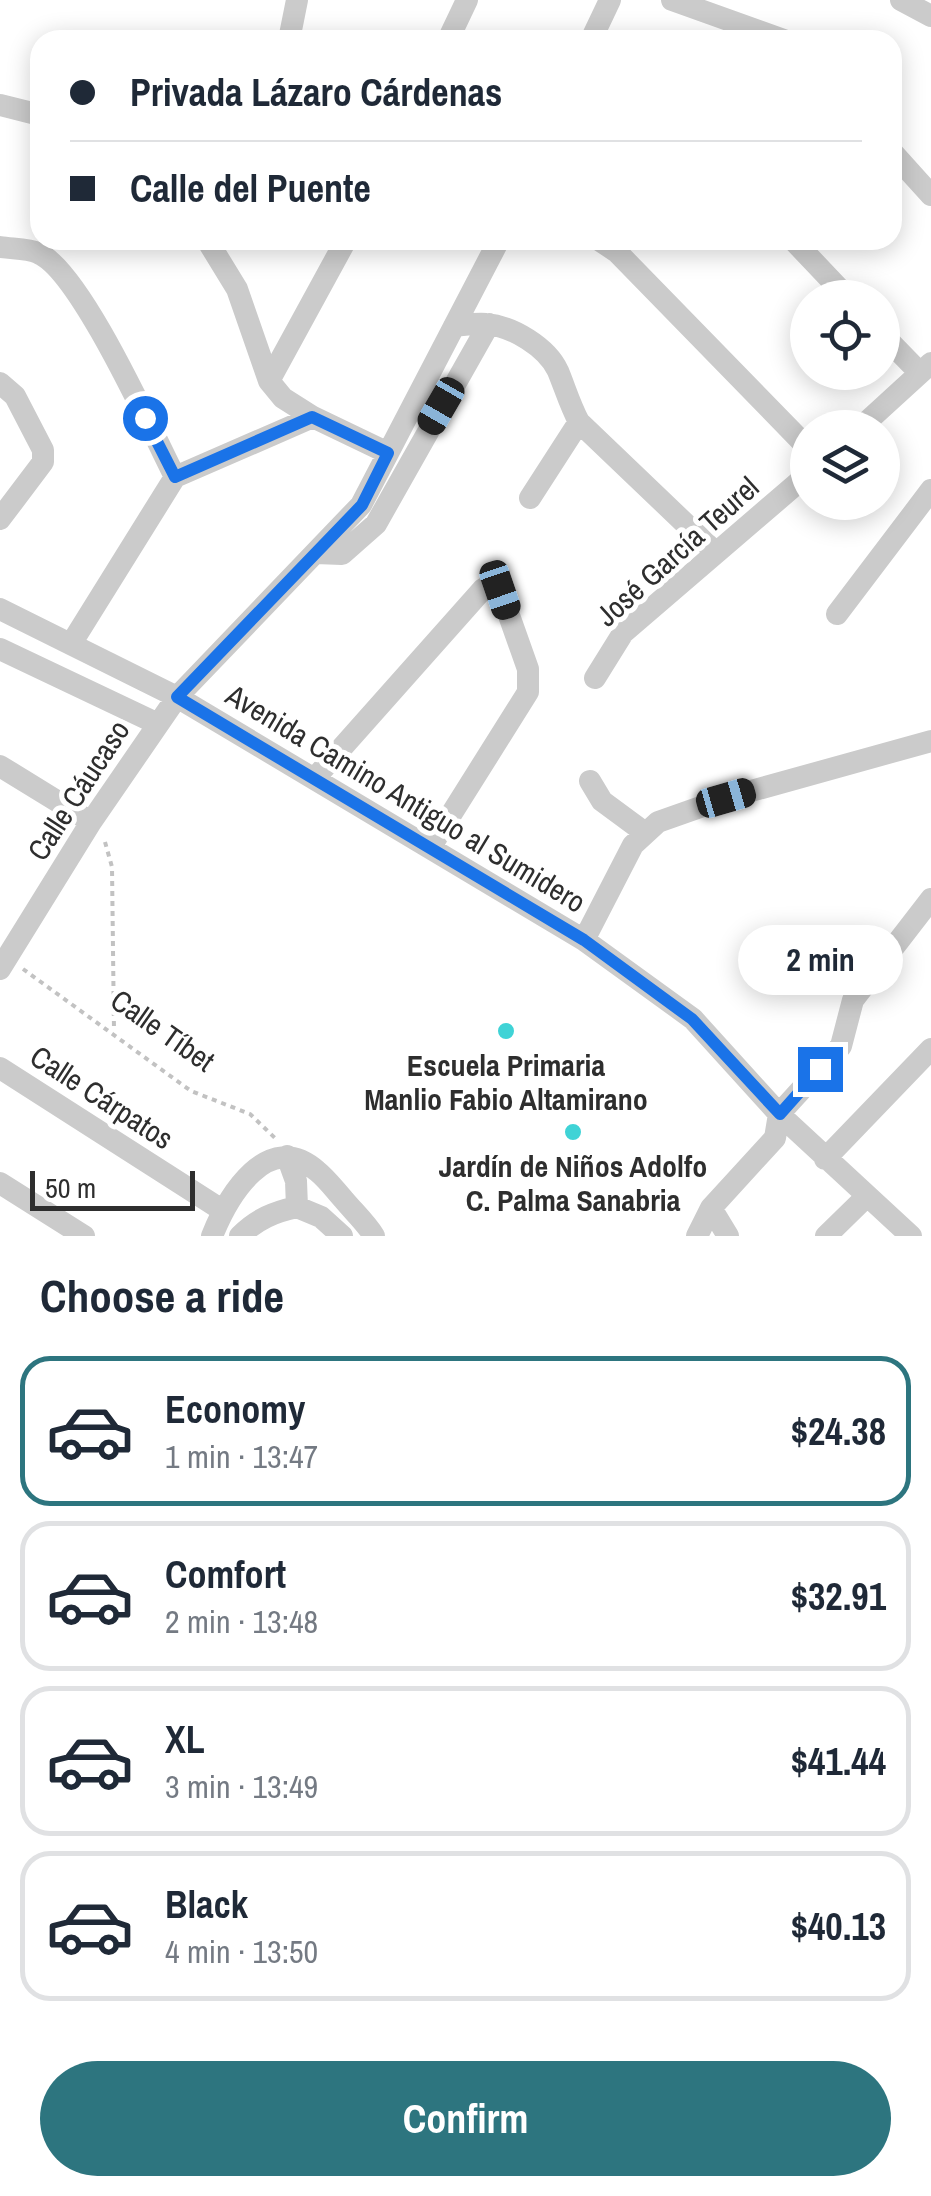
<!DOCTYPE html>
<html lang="en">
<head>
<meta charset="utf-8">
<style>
  :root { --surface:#fff; --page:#f6f6f7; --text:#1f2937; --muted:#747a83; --line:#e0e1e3; --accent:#2d757f }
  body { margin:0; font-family:"Archivo Narrow",sans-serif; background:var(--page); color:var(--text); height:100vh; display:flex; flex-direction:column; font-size:38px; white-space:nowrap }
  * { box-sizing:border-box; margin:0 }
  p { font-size:32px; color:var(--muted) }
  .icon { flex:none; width:55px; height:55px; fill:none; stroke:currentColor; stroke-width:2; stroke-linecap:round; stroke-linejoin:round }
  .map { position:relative; height:1236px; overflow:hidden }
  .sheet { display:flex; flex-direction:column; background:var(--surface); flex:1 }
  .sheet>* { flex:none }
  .guide { position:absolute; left:30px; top:30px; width:872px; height:220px; border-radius:30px; box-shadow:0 5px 25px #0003; display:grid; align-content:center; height:220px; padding:0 40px; background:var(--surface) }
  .tools { position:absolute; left:790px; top:280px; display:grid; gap:20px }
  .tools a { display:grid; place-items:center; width:110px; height:110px; border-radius:50%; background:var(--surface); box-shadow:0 5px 25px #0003; font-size:50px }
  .scale { position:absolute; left:30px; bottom:25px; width:165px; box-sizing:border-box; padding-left:10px; border:5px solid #2e2e2e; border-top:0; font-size:28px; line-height:35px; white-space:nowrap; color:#2e2e2e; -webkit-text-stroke:8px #fff; paint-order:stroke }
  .end { position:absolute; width:45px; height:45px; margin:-22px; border:12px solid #1a73e8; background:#fff; box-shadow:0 0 0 5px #fff }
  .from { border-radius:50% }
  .bubble { position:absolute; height:70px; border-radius:35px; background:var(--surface); box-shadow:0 5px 25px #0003; font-size:32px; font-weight:700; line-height:70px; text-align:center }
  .car { position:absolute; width:30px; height:60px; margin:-30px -15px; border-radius:12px; box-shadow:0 0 8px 2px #0007; background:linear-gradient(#222 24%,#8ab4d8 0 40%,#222 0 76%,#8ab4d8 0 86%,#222 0) }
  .guide b { display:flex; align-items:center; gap:35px; height:95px; font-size:38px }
  .guide b+b { border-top:2px solid var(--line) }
  .guide i { width:25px; height:25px; background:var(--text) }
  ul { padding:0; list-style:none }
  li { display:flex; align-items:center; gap:30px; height:150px; margin:0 20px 15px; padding:0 20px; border:5px solid var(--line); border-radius:30px }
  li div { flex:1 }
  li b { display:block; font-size:38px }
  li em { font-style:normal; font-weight:700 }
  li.selected { border-color:var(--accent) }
  li>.icon { width:90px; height:90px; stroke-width:1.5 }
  h2 { padding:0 40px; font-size:45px; line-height:120px }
  .cta { display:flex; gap:20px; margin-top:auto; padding:20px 40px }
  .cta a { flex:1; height:115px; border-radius:60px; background:var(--accent); color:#fff; font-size:40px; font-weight:700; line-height:115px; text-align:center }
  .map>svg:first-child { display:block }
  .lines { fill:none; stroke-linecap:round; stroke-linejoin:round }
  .path { stroke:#c2c2c2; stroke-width:4; stroke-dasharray:5 5; stroke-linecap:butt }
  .minor { stroke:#cbcbcb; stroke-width:22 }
  .route { stroke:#1a73e8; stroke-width:12 }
  .poi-dot { fill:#3fd3d6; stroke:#fff; stroke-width:4 }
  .labels { text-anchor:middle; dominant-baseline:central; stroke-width:10; stroke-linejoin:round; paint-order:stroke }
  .street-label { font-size:30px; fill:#2e2e2e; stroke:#fff }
  .poi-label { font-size:30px; font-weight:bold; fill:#2e2e2e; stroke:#fff }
</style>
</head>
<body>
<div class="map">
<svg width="931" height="1236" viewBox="0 0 931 1236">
  <rect width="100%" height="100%" fill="#fff"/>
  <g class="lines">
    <path class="path" d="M105 842 112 867 114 1031
      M23 969 191 1091 250 1114 275 1138"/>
    <path class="minor" d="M672 0 784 40
      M901 0 931 16
      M289 40 297 0
      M448 40 467 0
      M591 40 610 0
      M0 105 40 115
      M892 152 931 195
      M207 240 237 289 269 381 283 398 313 417 388 453
      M599 240 617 252 808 448
      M793 240 848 298
      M0 247C12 249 28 248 38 253 80 270 152 432 175 477
      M454 326C465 325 476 323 486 324 512 326 547 347 558 371 565 388 570 405 579 422L715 552
      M882 334 920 373
      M269 381 346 240
      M0 383 15 396 43 450V462L0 519
      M860 428 931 363
      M530 498 579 422
      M316 553 342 554 376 524 489 324
      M0 609 177 697 584 940 693 1019 779 1114 911 1236
      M837 614 931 490
      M71 644 175 477 313 417
      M0 649 158 724
      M595 678 623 633 808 474
      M0 766 91 822
      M315 778 483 589 492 584 500 590 528 669V692L430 848
      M590 781 602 801 644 832
      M584 940 633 845 658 822 726 798 931 741
      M0 969 91 822 177 697 361 505 499 240
      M0 1068 222 1210
      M287 1156 296 1181 297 1207
      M825 1159 931 1049
      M0 1183 84 1236
      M297 1207 321 1217 342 1236
      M711 1208 728 1236
      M212 1236C228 1196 268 1128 317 1171 327 1179 335 1190 344 1200 354 1212 366 1223 374 1236
      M240 1236C257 1219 274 1212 297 1207
      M697 1236 711 1208 775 1138 779 1114 841 1046 853 1000 931 899
      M826 1236 867 1196"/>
  </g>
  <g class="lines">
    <path class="route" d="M145 418 175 477 312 417 388 453 362 505 177 697 584 940 692 1019 780 1114 820 1069"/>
  </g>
  <g class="poi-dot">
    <circle cx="506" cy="1031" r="10"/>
    <circle cx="573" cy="1132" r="10"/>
  </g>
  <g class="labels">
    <g class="street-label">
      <text transform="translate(677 551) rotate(-42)">José García Teurel</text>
      <text transform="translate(78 790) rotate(-57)">Calle Cáucaso</text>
      <text transform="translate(406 798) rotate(31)">Avenida Camino Antiguo al Sumidero</text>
      <text transform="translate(163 1030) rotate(35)">Calle Tíbet</text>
      <text transform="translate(102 1097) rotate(33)">Calle Cárpatos</text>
    </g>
    <g class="poi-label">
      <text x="506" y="1065">Escuela Primaria<tspan x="506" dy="34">Manlio Fabio Altamirano</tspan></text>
      <text x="573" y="1166">Jardín de Niños Adolfo<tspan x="573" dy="34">C. Palma Sanabria</tspan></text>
    </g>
  </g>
</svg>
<div class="tools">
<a><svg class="icon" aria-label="locate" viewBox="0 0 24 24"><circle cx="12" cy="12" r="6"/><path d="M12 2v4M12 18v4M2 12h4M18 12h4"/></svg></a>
<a><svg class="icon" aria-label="layers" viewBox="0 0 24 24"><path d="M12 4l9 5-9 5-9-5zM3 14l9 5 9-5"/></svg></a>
</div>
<div class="scale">50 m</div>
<i class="end from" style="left:145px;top:418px"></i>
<i class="end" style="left:820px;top:1069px"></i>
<div class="bubble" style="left:738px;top:925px;width:165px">2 min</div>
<i class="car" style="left:441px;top:406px;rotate:210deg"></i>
<i class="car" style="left:500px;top:590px;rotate:161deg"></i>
<i class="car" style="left:726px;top:798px;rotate:74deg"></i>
<div class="guide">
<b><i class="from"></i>Privada Lázaro Cárdenas</b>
<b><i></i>Calle del Puente</b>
</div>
</div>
<section class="sheet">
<h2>Choose a ride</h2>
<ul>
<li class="selected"><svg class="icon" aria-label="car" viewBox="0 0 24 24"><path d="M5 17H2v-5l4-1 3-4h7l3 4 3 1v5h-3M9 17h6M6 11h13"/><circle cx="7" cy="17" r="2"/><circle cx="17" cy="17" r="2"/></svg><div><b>Economy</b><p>1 min · 13:47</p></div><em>$24.38</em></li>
<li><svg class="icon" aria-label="car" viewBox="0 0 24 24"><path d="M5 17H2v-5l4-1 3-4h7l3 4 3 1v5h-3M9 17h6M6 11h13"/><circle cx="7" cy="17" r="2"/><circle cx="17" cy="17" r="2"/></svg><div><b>Comfort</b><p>2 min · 13:48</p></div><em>$32.91</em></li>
<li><svg class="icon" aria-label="car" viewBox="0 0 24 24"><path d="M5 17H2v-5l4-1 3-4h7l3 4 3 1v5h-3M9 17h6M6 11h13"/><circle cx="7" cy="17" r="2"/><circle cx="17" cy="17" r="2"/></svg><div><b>XL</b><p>3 min · 13:49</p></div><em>$41.44</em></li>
<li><svg class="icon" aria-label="car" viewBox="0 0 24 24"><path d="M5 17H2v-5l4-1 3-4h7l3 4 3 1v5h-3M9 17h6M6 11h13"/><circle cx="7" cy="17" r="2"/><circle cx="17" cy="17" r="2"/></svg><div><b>Black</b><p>4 min · 13:50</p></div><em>$40.13</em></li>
</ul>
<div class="cta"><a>Confirm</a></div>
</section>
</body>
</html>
